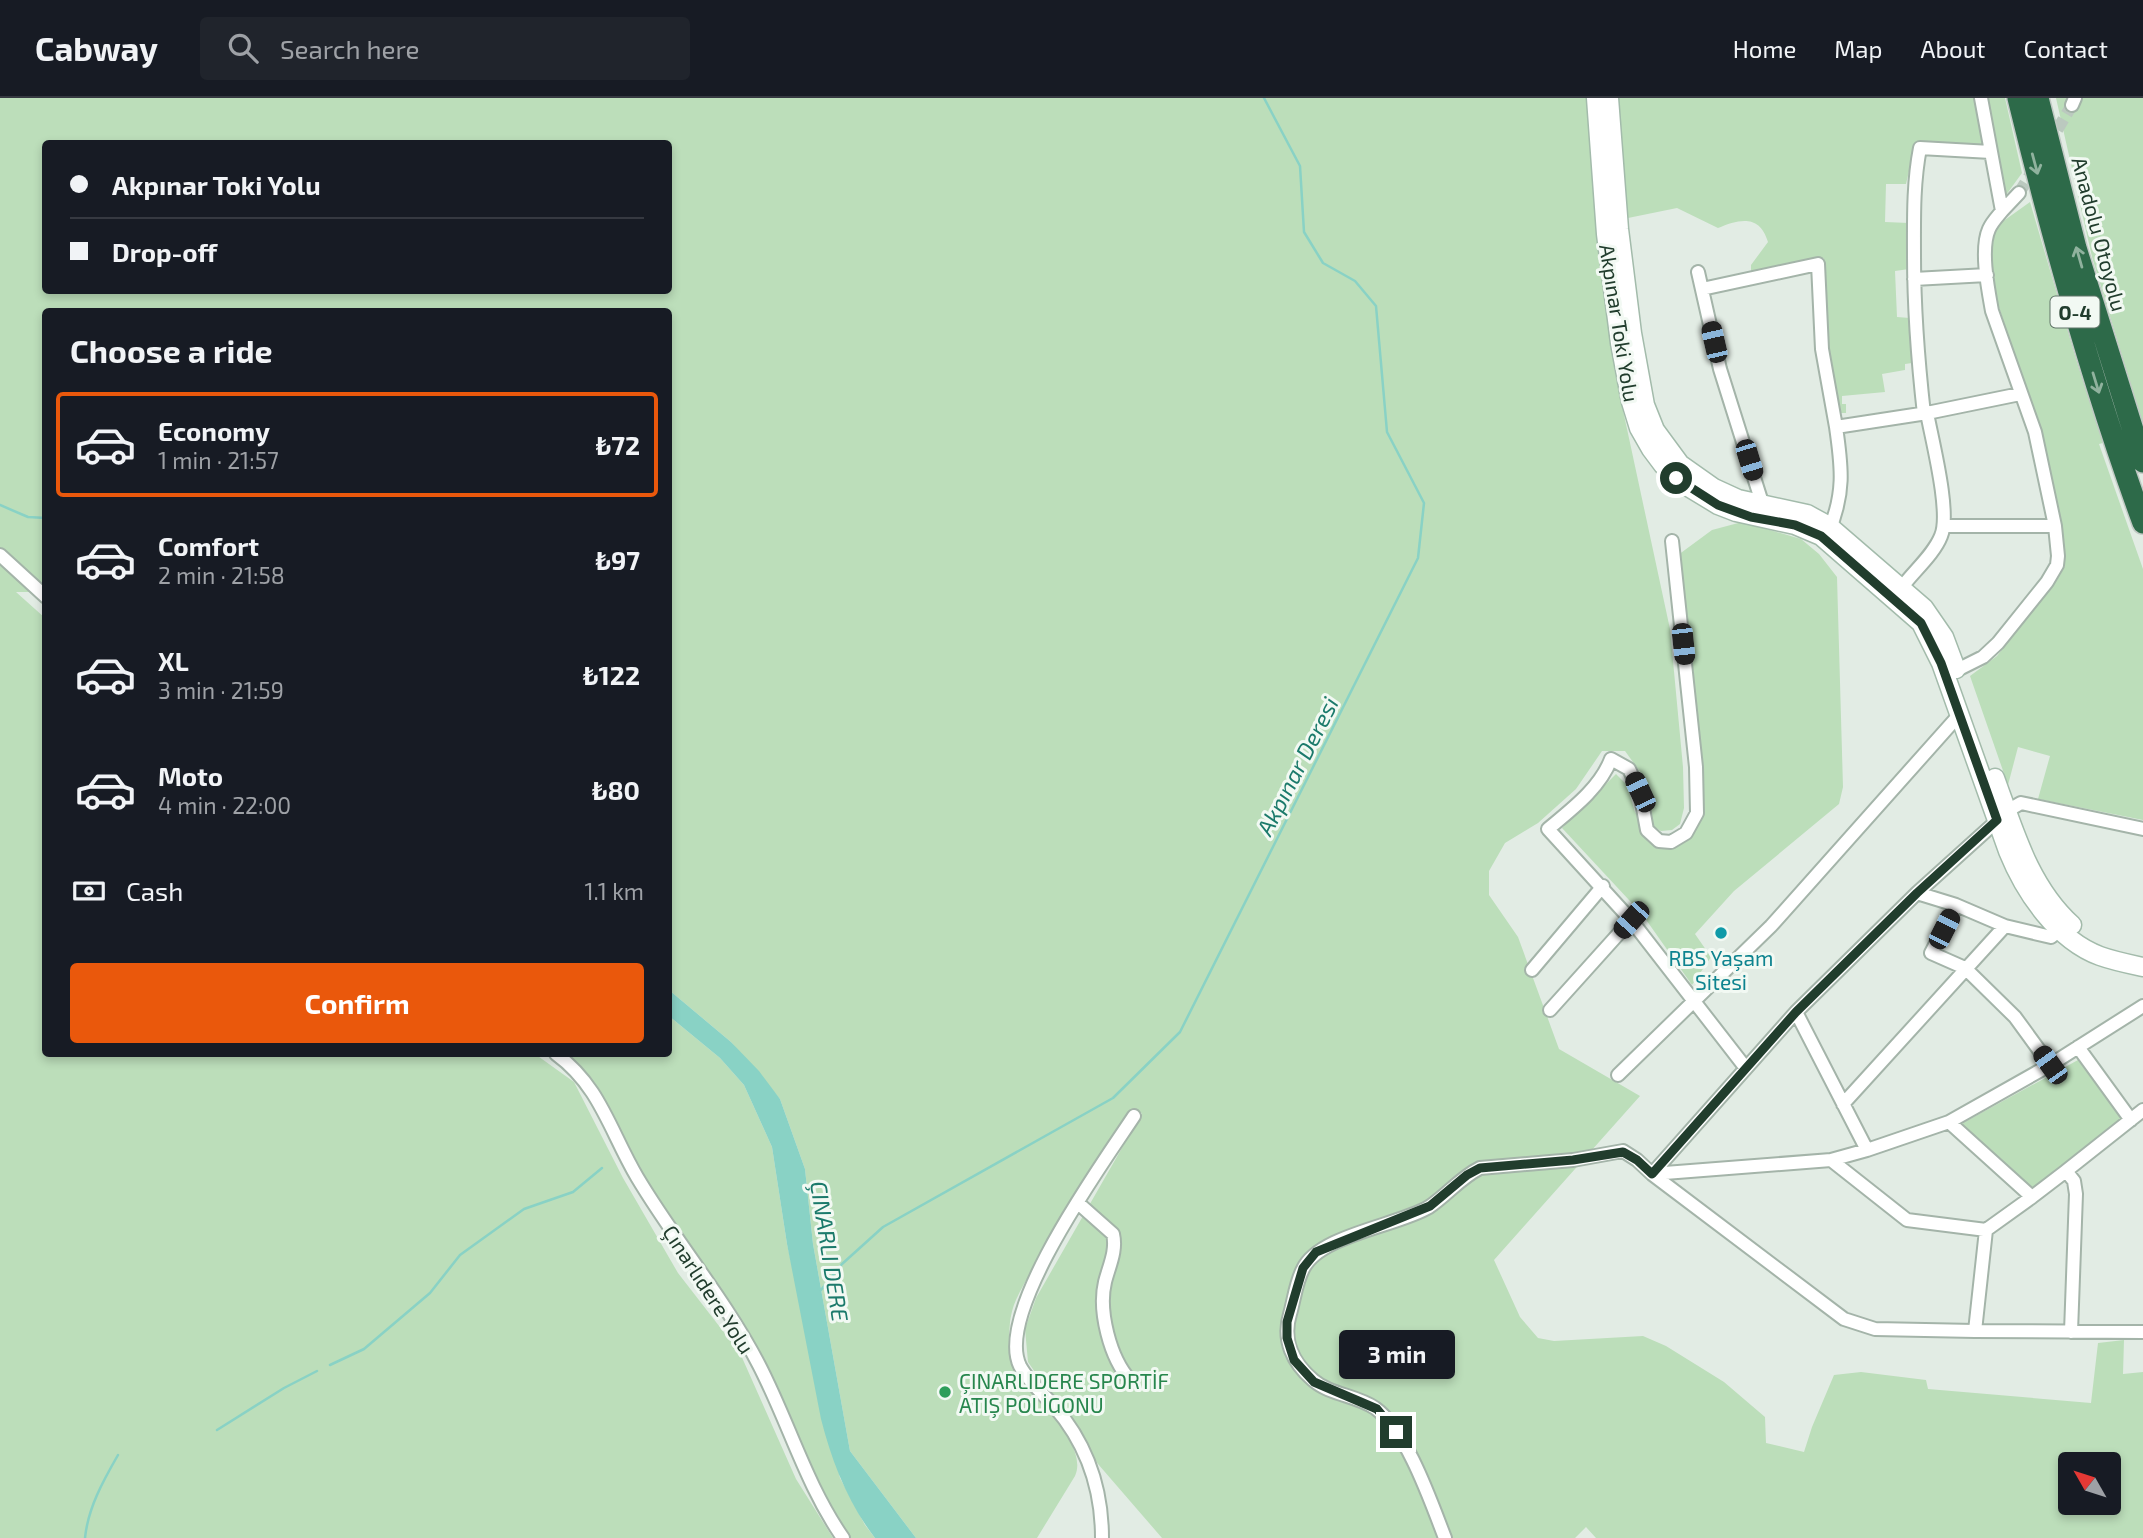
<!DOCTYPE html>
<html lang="en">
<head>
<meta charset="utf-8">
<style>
  :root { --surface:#171b24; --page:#20242c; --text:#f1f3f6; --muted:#9ea1a6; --line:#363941; --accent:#ea580c }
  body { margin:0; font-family:"Exo 2",sans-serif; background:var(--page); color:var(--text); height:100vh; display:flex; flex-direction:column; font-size:26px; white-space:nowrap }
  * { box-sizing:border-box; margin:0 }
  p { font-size:23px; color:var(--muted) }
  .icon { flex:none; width:38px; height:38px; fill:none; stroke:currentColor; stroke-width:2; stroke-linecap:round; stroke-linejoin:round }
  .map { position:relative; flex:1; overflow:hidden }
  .drawer { position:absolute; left:42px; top:210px; width:630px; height:749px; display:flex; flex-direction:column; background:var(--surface); border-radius:7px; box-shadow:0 4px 10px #0003 }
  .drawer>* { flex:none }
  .top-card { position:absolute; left:42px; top:42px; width:630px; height:154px; border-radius:7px; box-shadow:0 4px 10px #0003; display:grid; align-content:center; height:154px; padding:0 28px; background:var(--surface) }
  .needle { width:46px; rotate:309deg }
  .fabs { position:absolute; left:2058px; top:1354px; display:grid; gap:14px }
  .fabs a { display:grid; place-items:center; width:63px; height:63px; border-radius:7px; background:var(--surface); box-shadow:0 4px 10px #0003; font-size:35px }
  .end { position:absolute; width:32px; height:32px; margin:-16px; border:9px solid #213d2d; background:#fff; box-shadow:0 0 0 4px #fff }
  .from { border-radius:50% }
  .bubble { position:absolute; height:49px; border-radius:7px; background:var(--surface); box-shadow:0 4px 10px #0003; font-size:23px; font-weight:700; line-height:49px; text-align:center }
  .car { position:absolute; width:21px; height:42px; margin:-21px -10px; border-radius:9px; box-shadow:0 0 5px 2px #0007; background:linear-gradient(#222 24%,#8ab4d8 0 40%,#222 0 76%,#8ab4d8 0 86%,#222 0) }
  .top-card b { display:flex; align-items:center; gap:24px; height:66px; font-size:26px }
  .top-card b+b { border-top:2px solid var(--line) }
  .top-card i { width:18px; height:18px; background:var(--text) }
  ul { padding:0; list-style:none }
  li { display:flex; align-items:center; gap:21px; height:105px; margin:0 14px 10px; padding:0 14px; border:4px solid transparent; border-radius:7px }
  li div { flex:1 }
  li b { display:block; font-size:26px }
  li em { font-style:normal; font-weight:700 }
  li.current { border-color:var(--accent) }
  li>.icon { width:63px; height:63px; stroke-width:1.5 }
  h2 { padding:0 28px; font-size:32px; line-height:84px }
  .pay { display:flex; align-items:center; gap:18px; height:77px; padding:0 28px; font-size:26px }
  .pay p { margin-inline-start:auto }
  .action { display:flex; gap:14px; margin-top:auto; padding:14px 28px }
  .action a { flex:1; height:80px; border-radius:7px; background:var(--accent); color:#fff; font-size:28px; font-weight:700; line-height:80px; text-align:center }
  header { display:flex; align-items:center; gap:42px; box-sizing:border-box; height:98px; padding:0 35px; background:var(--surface); border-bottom:2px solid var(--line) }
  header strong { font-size:33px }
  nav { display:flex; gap:38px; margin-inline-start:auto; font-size:24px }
  .search { width:490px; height:63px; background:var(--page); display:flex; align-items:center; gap:18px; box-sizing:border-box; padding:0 24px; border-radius:7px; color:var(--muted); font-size:26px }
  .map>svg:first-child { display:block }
  .green { fill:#bcdeba; fill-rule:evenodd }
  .water { fill:#89d2c5 }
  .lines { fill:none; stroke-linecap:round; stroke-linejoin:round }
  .stream { stroke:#89d2c5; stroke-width:2.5 }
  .minor-tunnel { stroke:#bbc9bf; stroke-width:12; stroke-dasharray:12 6; stroke-linecap:butt }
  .minor-casing { stroke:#a4b4a9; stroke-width:16 }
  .secondary-casing { stroke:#a3bbab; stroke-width:21 }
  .motorway-casing { stroke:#c1c9c4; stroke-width:24 }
  .minor { stroke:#fff; stroke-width:12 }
  .secondary { stroke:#fff; stroke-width:18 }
  .motorway { stroke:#2d6a49; stroke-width:21 }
  .oneway { stroke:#90b29e }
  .route { stroke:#213d2d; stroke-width:9 }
  .culture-dot { fill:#0f9aa8; stroke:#f2f9f3; stroke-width:2.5 }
  .leisure-dot { fill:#2e9e5b; stroke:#f2f9f3; stroke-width:2.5 }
  .labels { text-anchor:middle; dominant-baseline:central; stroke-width:6; stroke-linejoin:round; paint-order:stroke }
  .shield { fill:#f2f9f3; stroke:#607568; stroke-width:2 }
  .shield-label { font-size:19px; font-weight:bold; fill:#213d2d }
  .street-label { font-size:21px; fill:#213d2d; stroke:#f2f9f3 }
  .culture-label { font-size:21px; fill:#0d838f; stroke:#f2f9f3 }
  .leisure-label { font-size:21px; fill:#27864d; stroke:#f2f9f3; text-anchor:start }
  .water-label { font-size:23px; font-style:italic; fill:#1b7a6b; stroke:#f2f9f3 }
</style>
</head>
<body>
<header>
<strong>Cabway</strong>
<div class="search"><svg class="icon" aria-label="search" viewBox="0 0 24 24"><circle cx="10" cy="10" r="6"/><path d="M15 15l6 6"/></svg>Search here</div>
<nav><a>Home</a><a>Map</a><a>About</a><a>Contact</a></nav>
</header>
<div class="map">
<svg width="2143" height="1440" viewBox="0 0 2143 1440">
  <rect width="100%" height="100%" fill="#e2ece4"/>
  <path class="green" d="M0 0H1588L1595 116 1615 275 1670 531 1683 669 1684 710 1680 726 1672 732 1661 733 1653 728 1646 682 1625 653H1602L1576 691 1538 725 1505 745 1489 773V797L1518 839 1559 951 1640 998 1494 1162 1520 1219 1538 1240 1554 1243 1643 1238 1666 1248 1724 1284 1765 1319 1766 1345 1804 1354 1812 1329 1834 1277 1861 1274 1926 1282 1928 1291 2091 1305 2098 1245 2124 1242 2123 1276 2143 1274V1440H1596L1586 1429 1575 1440H1162L1098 1366 1028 1264 1025 1231 1036 1200 1142 1015 1127 1020C1095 1069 1061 1118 1033 1170 1025 1185 1014 1201 1011 1218 1009 1226 1008 1259 1012 1266 1027 1292 1090 1345 1075 1378L1037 1440H916L850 1353 813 1146 805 1071 780 1001 731 944 669 892 668 214H46L45 494H16L45 520 46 956H535L574 984 623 1080 678 1175 740 1255 796 1381 833 1440H0ZM46 46H668V192H46ZM2070 1367H2109V1405H2070Z
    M1616 0H1976L1987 43 1978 47 1916 43 1906 86H1886L1885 124 1909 125V171L1895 173 1897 219 1910 220 1912 265 1905 266V272L1882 276 1885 294 1842 298V306H1846V315H1838L1826 230 1824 160 1751 174V167L1768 144C1760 116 1739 121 1718 130L1677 110 1628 120Z
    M1985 0H2005L2022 75 2006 97 2003 96Z
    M2056 0H2069L2076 10 2081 0H2143V327L2092 159Z
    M2030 104 2076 261 2103 345 2099 346 2143 471V722L2038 701 2050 658 2018 649 2008 687 1970 578 1997 558 2057 482 2065 468V454L2046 352 1992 188V136L1995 129Z
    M1742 424 1801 441 1819 456 1837 479 1843 689 1839 706 1734 793 1695 836 1711 859 1692 887 1642 816 1562 730 1616 676 1627 687 1635 714 1647 732 1671 744 1697 715 1674 460 1712 432Z
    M669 918 720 960 744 987 772 1049 787 1146 840 1380 865 1427 875 1440H850L824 1395 766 1265 652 1092 621 1040 595 985 568 956H668Z
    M2078 962 2122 1022 2033 1090 1961 1026Z"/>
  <path class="water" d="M669 892 731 944 759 973 780 1001 805 1071 813 1146 850 1353 916 1440H875C848 1405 832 1364 821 1321L787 1146 772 1049 744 987 720 960 669 918Z"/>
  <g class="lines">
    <path class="stream" d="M0 407 28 419 46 420
      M821 1192 842 1166 883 1129 1113 1000 1180 934 1418 460 1424 405 1387 334 1376 208 1355 183 1323 165 1304 134 1300 68 1264 0
      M330 1267 364 1251 430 1195 460 1157 524 1111 573 1094 602 1070
      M217 1332 284 1290 317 1273
      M85 1440C88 1410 103 1383 118 1357"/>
    <path class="minor-tunnel" d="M2048 47 2072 7
      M2019 95 2035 69"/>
    <defs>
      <path id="minor" d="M2072 7 2075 0
        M2002 113 2019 95
        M1698 174 1720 271 1763 408
        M1914 181 1987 177
        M1702 191 1818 166 1822 251 1836 329 1927 315
        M1924 316C1918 263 1914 211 1914 158 1914 122 1913 86 1920 50L1991 54
        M1944 428H2055
        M1828 435C1845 396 1842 370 1836 329
        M1672 443 1696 669 1697 715 1686 735 1671 744 1659 743 1647 732 1640 694 1629 671 1611 661C1600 690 1572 711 1548 731L1631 822 1745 969
        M0 457 46 499
        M1902 489C1914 473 1934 456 1941 438 1951 415 1932 342 1927 315L2020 296
        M1949 576 1983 559 1998 545 2047 484 2057 467 2058 458 2055 428 2035 334 1992 213C1988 191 1980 151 1989 131 1992 124 1998 118 2002 113L1981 0
        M2007 713 2021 705 2143 731
        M1998 722 1917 795 1956 807 2005 828 2051 839 2066 827
        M1956 807 1931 855 1965 870 2015 919 2050 967
        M1532 872 1603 788
        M1550 912 1631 822
        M1796 914 1867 1052
        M2078 949 2131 1022
        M556 956C600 988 610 1033 637 1079 675 1143 725 1201 759 1267 789 1325 806 1387 843 1440
        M1618 977 1771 828 1960 616
        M1843 1006 2005 828
        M1949 1024 2032 1099 2066 1073 2074 1083 2076 1096 2071 1234
        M2066 1073 2143 1012
        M1652 1076 1831 1062 1867 1052 1949 1024 2050 967 2143 908
        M1652 1076 1796 914 1917 795
        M1078 1105 1113 1136C1117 1153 1109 1168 1105 1184 1098 1213 1110 1260 1130 1282
        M1986 1132 2032 1099
        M1975 1233 2143 1234
        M1102 1440C1102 1391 1087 1346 1054 1308 1043 1296 1028 1283 1020 1268 994 1215 1103 1065 1134 1018
        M1445 1440C1431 1404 1407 1333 1375 1310 1356 1297 1330 1297 1313 1282 1293 1265 1282 1242 1290 1216 1294 1202 1296 1184 1303 1171 1319 1137 1397 1128 1429 1109 1447 1097 1460 1080 1480 1070L1573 1062 1623 1053 1637 1062 1652 1076 1844 1221 1875 1231 1975 1233 1986 1132 1907 1122 1831 1062"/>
      <path id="secondary" d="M1596 0 1606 136 1620 245 1631 304 1639 330 1651 351 1663 367 1690 390 1718 407 1736 414 1795 427 1821 438 1921 525 1941 565 2008 753C2025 795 2057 842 2100 858 2114 863 2129 866 2143 869
        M1609 0 1619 131 1632 235 1645 307 1655 332 1680 366 1714 390 1738 401 1807 416 1829 428 1924 510 1944 539 1956 571
        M1995 680C2014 732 2029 788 2072 827"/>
      <path id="motorway" d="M2018 0C2053 144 2092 286 2143 425
        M2038 0 2076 150 2143 364"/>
    </defs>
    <use href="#minor" class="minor-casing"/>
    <use href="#secondary" class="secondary-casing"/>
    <use href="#motorway" class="motorway-casing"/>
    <use href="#minor" class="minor"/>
    <use href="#secondary" class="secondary"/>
    <use href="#motorway" class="motorway"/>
  </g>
  <defs><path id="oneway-shaft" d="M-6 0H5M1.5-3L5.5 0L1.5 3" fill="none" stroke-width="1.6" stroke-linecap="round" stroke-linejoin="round" transform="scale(1.75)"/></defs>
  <g class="oneway">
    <use href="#oneway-shaft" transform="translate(2035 66) rotate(75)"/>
    <use href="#oneway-shaft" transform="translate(2079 159) rotate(-106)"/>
    <use href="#oneway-shaft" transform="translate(2096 285) rotate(73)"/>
  </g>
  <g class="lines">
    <path class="route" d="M1396 1334 1377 1311 1314 1284 1294 1262 1287 1240V1224L1303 1170 1316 1154 1430 1108 1467 1077 1480 1070 1573 1062 1623 1054 1637 1062 1652 1076 1796 914 1917 795 1997 722 1941 565 1921 525 1821 438 1795 427 1751 419 1718 407 1676 380"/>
  </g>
  <circle class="culture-dot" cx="1721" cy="835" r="7"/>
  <circle class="leisure-dot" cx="945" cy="1294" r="7"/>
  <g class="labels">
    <rect class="shield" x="2050.5" y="198.5" width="49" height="31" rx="5"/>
    <g class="shield-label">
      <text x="2075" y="214">O-4</text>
    </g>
    <g class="street-label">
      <text transform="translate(2100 136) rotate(75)">Anadolu Otoyolu</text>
      <text transform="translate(1620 225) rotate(81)">Akpınar Toki Yolu</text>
      <text transform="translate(709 1191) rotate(57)">Çınarlıdere Yolu</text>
    </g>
    <g class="culture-label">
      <text x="1721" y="859">RBS Yaşam<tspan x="1721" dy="24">Sitesi</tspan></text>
    </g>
    <g class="leisure-label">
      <text x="959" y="1282">ÇINARLIDERE SPORTİF<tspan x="959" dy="24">ATIŞ POLİGONU</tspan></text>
    </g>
    <g class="water-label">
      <text transform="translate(1297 668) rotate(-63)">Akpınar Deresi</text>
      <text transform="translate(830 1153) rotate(81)">ÇINARLI DERE</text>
    </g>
  </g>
</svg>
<div class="fabs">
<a><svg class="needle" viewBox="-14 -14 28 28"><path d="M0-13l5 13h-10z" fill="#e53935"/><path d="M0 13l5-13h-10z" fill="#9ea1a6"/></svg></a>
</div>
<i class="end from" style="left:1676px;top:380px"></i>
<i class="end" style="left:1396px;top:1334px"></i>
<div class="bubble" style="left:1339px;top:1232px;width:116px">3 min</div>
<i class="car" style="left:1714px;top:244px;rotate:347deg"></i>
<i class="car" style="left:1749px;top:362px;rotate:163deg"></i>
<i class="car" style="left:1683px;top:546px;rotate:174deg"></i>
<i class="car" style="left:1640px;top:694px;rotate:335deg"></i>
<i class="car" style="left:1631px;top:822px;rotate:222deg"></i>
<i class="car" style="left:1944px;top:831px;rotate:27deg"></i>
<i class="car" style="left:2050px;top:967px;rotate:324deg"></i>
<div class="top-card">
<b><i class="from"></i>Akpınar Toki Yolu</b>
<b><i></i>Drop-off</b>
</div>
<section class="drawer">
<h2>Choose a ride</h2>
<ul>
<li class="current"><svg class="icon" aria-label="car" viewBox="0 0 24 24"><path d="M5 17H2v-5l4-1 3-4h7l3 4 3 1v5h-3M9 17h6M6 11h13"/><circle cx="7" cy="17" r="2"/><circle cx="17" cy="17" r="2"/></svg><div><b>Economy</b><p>1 min · 21:57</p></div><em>₺72</em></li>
<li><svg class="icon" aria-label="car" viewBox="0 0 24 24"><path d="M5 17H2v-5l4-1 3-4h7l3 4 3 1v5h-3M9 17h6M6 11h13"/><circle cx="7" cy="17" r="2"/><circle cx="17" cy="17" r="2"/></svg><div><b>Comfort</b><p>2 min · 21:58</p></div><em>₺97</em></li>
<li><svg class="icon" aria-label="car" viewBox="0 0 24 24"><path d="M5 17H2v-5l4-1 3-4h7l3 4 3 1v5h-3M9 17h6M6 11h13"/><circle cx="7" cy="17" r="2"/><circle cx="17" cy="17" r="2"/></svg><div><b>XL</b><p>3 min · 21:59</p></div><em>₺122</em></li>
<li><svg class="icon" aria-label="car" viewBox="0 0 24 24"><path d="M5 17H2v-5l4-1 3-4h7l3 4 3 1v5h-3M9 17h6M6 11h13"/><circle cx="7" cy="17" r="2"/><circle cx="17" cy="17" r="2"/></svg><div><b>Moto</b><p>4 min · 22:00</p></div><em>₺80</em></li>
</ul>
<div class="pay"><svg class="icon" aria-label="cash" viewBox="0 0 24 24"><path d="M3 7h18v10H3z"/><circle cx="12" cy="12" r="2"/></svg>Cash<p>1.1 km</p></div>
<div class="action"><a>Confirm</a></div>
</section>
</div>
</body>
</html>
